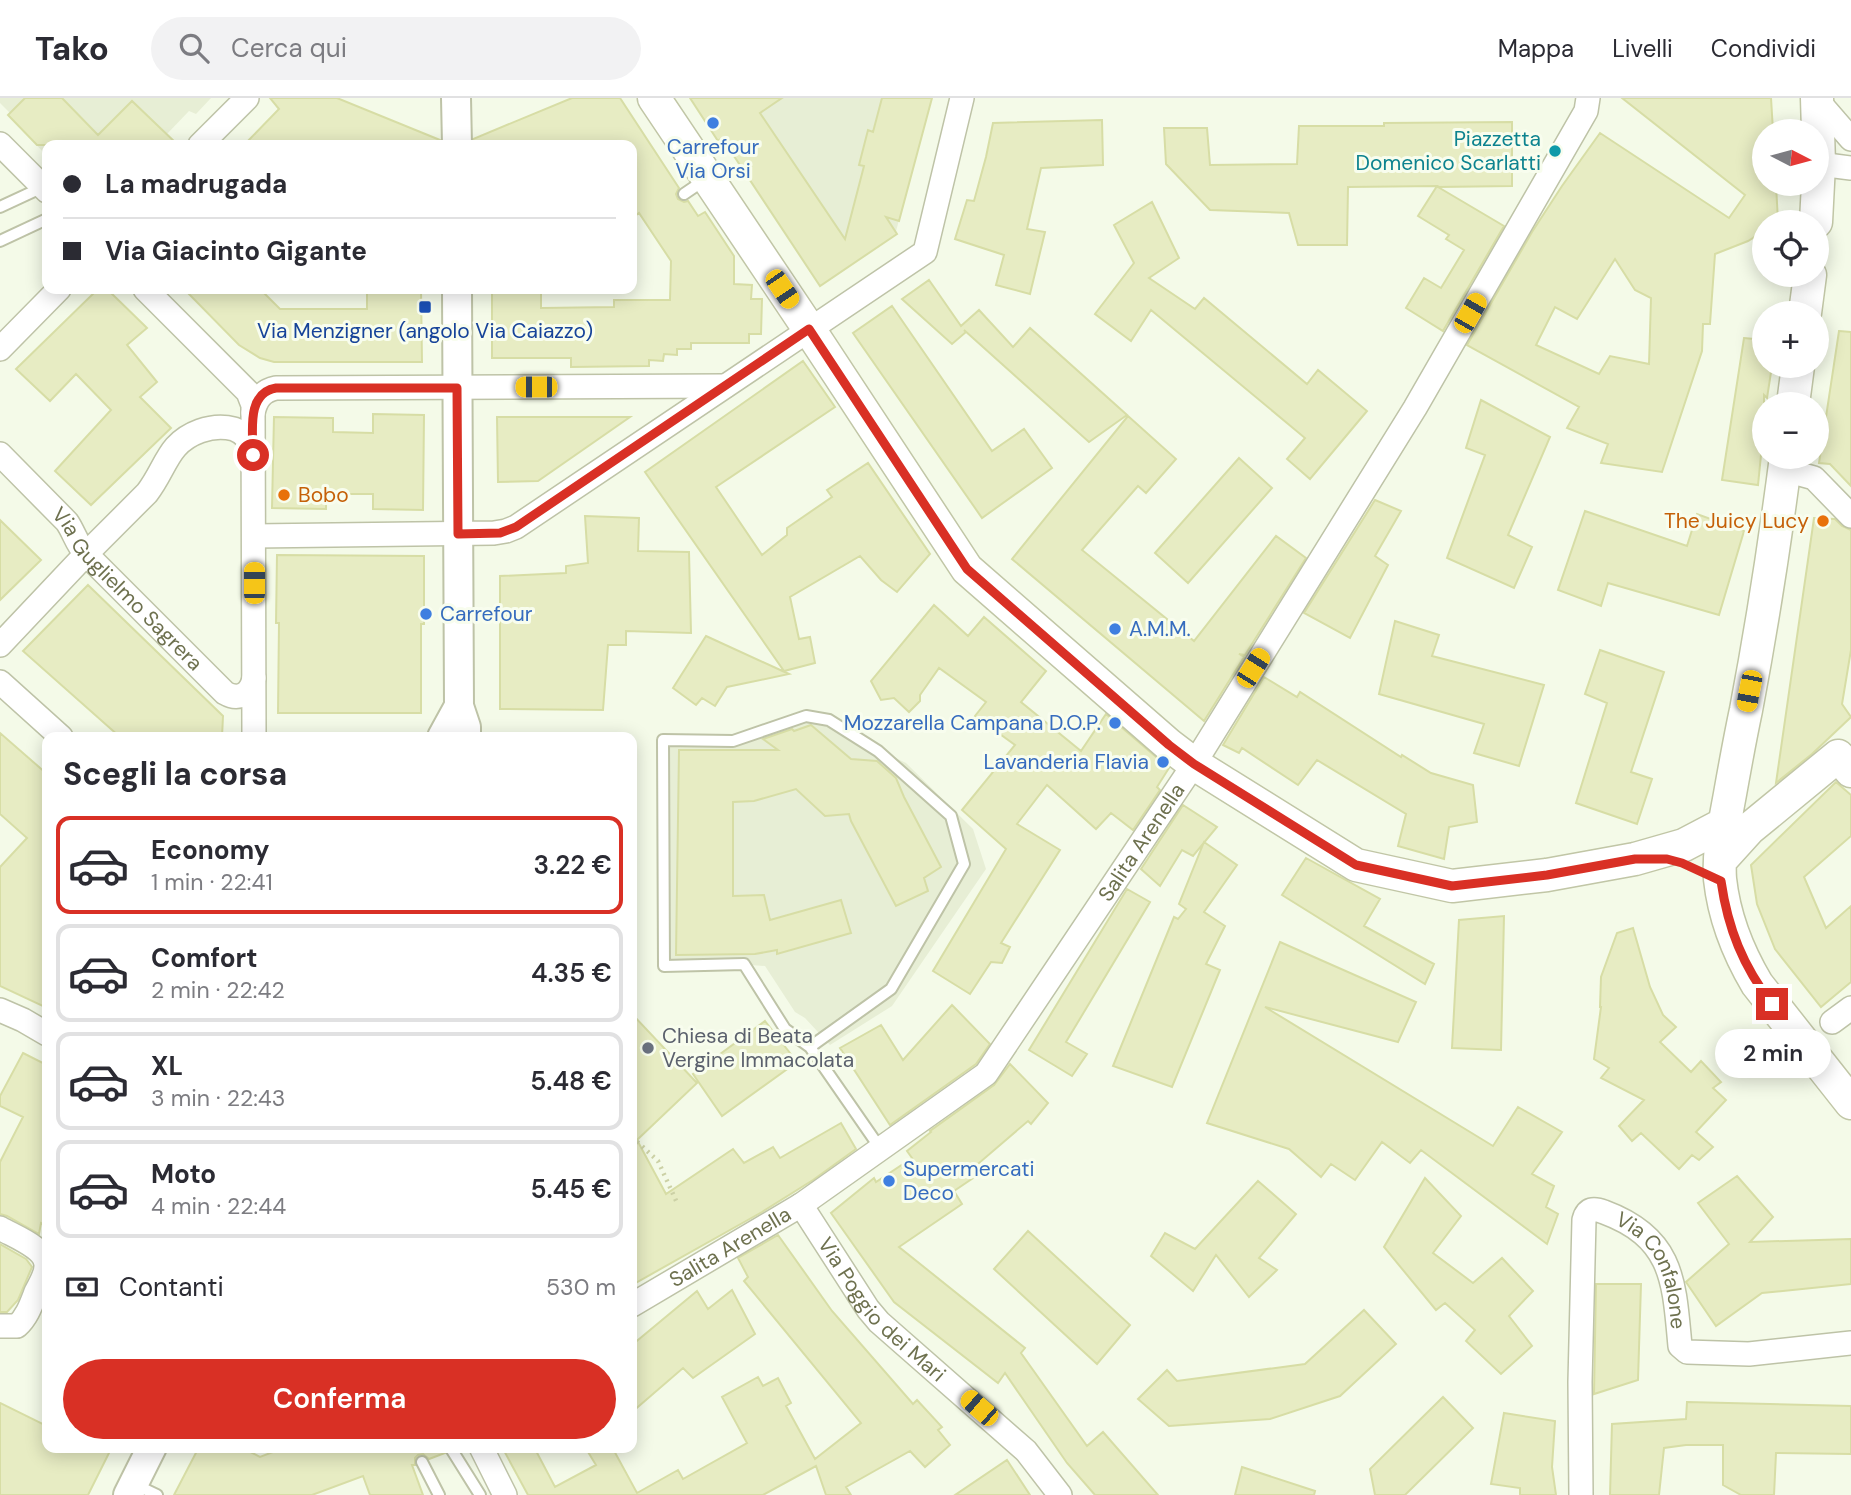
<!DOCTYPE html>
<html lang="it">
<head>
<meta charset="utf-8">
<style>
  :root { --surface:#fff; --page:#f2f2f3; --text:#2b2b33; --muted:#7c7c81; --line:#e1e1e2; --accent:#d93025 }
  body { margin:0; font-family:"DM Sans",sans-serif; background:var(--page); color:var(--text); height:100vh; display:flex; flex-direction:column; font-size:26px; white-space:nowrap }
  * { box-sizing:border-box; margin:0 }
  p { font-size:23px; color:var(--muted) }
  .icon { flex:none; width:38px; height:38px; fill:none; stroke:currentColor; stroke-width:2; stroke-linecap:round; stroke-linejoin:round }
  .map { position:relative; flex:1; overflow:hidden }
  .side { position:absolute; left:42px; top:634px; width:595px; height:721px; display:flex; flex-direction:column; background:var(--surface); border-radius:14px; box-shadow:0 4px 18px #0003 }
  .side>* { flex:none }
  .banner { position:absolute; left:42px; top:42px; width:595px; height:154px; border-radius:14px; box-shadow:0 4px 18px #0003; display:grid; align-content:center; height:154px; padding:0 21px; background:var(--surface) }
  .needle { width:46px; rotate:96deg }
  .fabs { position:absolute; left:1752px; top:21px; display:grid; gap:14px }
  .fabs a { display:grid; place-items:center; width:77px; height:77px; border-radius:50%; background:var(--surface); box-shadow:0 4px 18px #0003; font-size:35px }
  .end { position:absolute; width:32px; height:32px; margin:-16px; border:9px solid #d93025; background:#fff; box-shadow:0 0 0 4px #fff }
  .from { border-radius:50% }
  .bubble { position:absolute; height:49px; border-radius:24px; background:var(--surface); box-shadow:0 4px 18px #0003; font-size:23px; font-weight:600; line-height:49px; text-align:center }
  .car { position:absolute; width:21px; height:42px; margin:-21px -10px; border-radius:9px; box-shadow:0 0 5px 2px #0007; background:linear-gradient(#f5c518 24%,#345 0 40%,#f5c518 0 76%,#345 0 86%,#f5c518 0) }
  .banner b { display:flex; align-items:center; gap:24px; height:66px; font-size:26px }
  .banner b+b { border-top:2px solid var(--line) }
  .banner i { width:18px; height:18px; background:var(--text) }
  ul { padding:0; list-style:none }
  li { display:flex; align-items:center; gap:21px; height:98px; margin:0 14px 10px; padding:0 7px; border:4px solid var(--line); border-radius:14px }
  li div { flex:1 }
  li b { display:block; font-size:26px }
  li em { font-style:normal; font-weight:600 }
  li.active { border-color:var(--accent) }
  li>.icon { width:63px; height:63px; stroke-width:1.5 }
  h2 { padding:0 21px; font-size:32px; line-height:84px }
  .pay { display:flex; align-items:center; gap:18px; height:77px; padding:0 21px; font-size:26px }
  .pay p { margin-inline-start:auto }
  .cta { display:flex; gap:14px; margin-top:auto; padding:14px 21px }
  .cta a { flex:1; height:80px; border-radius:42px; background:var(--accent); color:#fff; font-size:28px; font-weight:600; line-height:80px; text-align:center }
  header { display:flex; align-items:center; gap:42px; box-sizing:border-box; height:98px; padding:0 35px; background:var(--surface); border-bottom:2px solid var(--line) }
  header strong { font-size:33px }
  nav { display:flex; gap:38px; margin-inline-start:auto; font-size:24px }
  .search { width:490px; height:63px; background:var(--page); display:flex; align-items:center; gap:18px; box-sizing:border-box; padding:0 24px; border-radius:38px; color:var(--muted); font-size:26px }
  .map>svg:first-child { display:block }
  .residential { fill:#e7eed5 }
  .building { fill:#e7ecc3; stroke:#d7dda5; stroke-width:2; fill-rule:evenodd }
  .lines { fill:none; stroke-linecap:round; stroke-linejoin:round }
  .service-casing { stroke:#bec3a7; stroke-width:14 }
  .minor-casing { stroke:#bec3a7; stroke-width:26 }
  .tertiary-casing { stroke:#bec3a7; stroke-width:32 }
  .secondary-casing { stroke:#c1c6a6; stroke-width:35 }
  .path { stroke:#ccd1a6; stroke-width:4.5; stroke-dasharray:2 5; stroke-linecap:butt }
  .service { stroke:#fff; stroke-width:10 }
  .minor { stroke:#fff; stroke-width:23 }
  .tertiary { stroke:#fff; stroke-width:28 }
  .secondary { stroke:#fff; stroke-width:32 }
  .route { stroke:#d93025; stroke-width:9 }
  .shop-dot { fill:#3f7fe0; stroke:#f8fdee; stroke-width:2.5 }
  .culture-dot { fill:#0f9aa8; stroke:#f8fdee; stroke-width:2.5 }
  .transit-dot { fill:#1a4fb4; stroke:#f8fdee; stroke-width:2.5 }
  .food-dot { fill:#e8710a; stroke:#f8fdee; stroke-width:2.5 }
  .worship-dot { fill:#6b7280; stroke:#f8fdee; stroke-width:2.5 }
  .labels { text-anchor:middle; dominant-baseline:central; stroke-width:6; stroke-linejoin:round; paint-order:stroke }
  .culture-label { font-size:21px; fill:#0d838f; stroke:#f8fdee; text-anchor:end }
  .shop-label { font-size:21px; fill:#366cbe; stroke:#f8fdee; text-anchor:start }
  .transit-label { font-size:21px; fill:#164399; stroke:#f8fdee }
  .food-label { font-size:21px; fill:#c56008; stroke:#f8fdee; text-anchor:start }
  .street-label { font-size:21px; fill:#6e714f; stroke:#f8fdee }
  .worship-label { font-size:21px; fill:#5b616d; stroke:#f8fdee; text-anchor:start }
</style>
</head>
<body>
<header>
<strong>Tako</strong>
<div class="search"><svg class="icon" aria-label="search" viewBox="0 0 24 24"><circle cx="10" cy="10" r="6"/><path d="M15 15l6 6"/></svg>Cerca qui</div>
<nav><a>Mappa</a><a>Livelli</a><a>Condividi</a></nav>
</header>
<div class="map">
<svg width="1851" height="1397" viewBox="0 0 1851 1397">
  <rect width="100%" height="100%" fill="#f4fae8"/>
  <path class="residential" d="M0 0H211L196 16 189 13 167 36 173 43 169 47H47V55H44L8 17 10 15 0 5Z
    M690 0H932L895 137 820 188 722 40 718 43Z
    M810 623 832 630 906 665 973 731 986 771 892 908 830 947 805 920 795 914 765 868 669 861V645H727Z"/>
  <path class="building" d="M25 0H62L98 37 132 3 178 47H37L8 17Z
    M270 0H337L440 42V47H244L279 11Z
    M572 0H620L679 90 676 96 678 101 684 104 688 103 698 118 705 114 734 158V186L752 187 751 201H762L761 236H749V245H691V251H677V257L664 256 663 263 649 262V268L571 269V260H492V191H541V210L614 209V202H670L671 163 639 115 632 120V47H474L473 41Z
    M690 0H782L760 15 845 141 864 68 859 67 868 32 873 34 882 0H932L899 123 886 119 897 136 820 188 722 40 718 43Z
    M1622 0H1771L1773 33H1764V86H1776L1778 124H1764V133L1748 143 1715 156 1710 226H1703L1702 253 1662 374 1601 365 1608 346 1567 330 1579 309 1467 247 1532 134 1562 88 1600 35 1729 120 1745 97ZM1615 161 1635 192 1651 200 1649 266 1610 258 1599 276 1536 247 1555 209 1577 221Z
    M1102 22 1103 67 1041 70 1027 131 1045 134 1030 196 996 187 1004 157 955 141 967 102 974 103 986 59 993 25Z
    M1512 24V88L1438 89 1504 128 1443 233 1406 210 1424 180 1441 190 1464 152 1446 141 1449 137 1418 118 1437 88 1348 89 1347 147H1298L1289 115 1210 112 1166 66 1164 30H1207L1210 67 1297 66 1299 28H1384V25Z
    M1152 104 1179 160 1149 180 1195 211 1204 200 1307 286 1318 272 1367 313 1310 381 1287 361 1305 340 1151 212 1131 243 1095 216 1134 165 1114 127Z
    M929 182 961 228 979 212 1013 249 1030 230 1127 317 1089 344 964 232 966 234 952 246 902 201Z
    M98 191H107L147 230 127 247 157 284 140 299 171 330 91 407 55 373 111 312 76 276 50 303 16 271Z
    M184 191H260L280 211H367V191H421L422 264H274L260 260 239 247Z
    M892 208 992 353 1024 331 1052 370 982 420 853 235Z
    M1839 233 1851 234V388L1830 366 1819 365Z
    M1744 240 1764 242V268H1772L1767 300 1764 297V327L1758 387 1722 382Z
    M803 263 835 309 716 389 762 457 787 437V430L832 399 827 392 868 365 930 456 897 494 881 482 860 458 790 499 799 541 810 539 815 565 784 573 645 374Z
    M1481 302 1550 339 1508 437 1532 449 1514 490 1447 460 1485 357 1466 350Z
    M373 316 424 317 423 412 373 411V396H326V411L272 410 274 319 333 320V334L373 335Z
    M1128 318 1176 361 1146 395 1138 388 1082 452 1194 543 1276 438 1306 460 1245 557 1239 556 1244 559 1204 623 1012 461Z
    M497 319H630L538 383 498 384Z
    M1239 360 1272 390 1188 485 1155 455Z
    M1375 402 1401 413 1375 458 1388 467 1350 540 1304 515Z
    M1585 413 1687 448 1697 416 1744 433 1719 517 1608 485 1601 508 1558 492Z
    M585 418 639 420 638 453 689 454 691 535 626 533V547H608L603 612 500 611V478L566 475V468L588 465Z
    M1814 420 1835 421 1842 428 1851 432V552L1842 606 1851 619 1812 656 1776 685Z
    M0 422 41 462 0 502Z
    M277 457 424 458V526H421V615H278L279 525H276Z
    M88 487 223 618 222 639H120L23 553Z
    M934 507 968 538 984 519 1046 573 1021 604 1081 653 1106 616 1169 670 1157 689 1160 692 1133 732 1111 715 1096 731 1047 687 1017 726 1060 752 1001 845 1010 849 1002 865 991 864 970 896 933 873 1006 751 962 712 1015 647 975 618 986 604 939 570 920 597V603L909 614 894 600 881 602 871 583Z
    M1395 523 1439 537 1432 558 1544 587 1519 668 1474 655 1484 626 1379 596Z
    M706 538 789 576 727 589 715 608 702 600 696 607 673 590Z
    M1600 552 1664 574 1631 674 1652 681 1637 726 1576 705 1607 605 1585 596Z
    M1264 579 1297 599 1300 594 1401 659 1402 657 1431 675 1473 687 1477 724 1449 729 1444 761 1398 748 1406 716 1317 662 1298 687 1242 650 1239 655 1223 647Z
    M811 627 851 661 877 663 896 680 904 699 941 769 924 780 928 793 896 808 851 723 849 716 825 718 796 691 754 703 733 704V798L764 797 770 822 841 802 851 835 777 856V852L755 856 676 857 679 652H778L763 641 792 631 794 633Z
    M0 635 47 676V910L0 888V769L27 740 0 716Z
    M1836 684 1851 697V738L1804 779 1826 830 1851 808V884L1821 909 1775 851 1757 806 1751 767Z
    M1183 707 1217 729 1193 758 1182 752 1160 788 1141 771Z
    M1204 744 1237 767 1204 814 1225 828 1206 866 1220 872 1172 989 1113 968 1174 819 1178 821 1186 811 1179 806Z
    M1306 760 1380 801 1364 828 1434 866 1425 886 1282 797Z
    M1127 791 1150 804 1066 944 1087 956 1072 978 1029 952Z
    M1504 818 1501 952 1452 950 1459 822Z
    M1633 830 1650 889 1663 917 1676 929 1660 944 1691 974 1701 963 1721 984 1713 990 1726 1002 1696 1034 1713 1049 1699 1062 1692 1057 1679 1071 1641 1035 1632 1043 1619 1028 1644 1002 1601 980 1609 970 1594 961 1601 909H1600L1601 879 1617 835Z
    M1280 844 1416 904 1398 944 1265 909 1493 1048 1518 1009 1562 1034 1532 1076 1554 1088 1546 1109 1558 1116 1547 1146 1421 1052 1410 1065 1382 1044 1355 1082 1331 1066 1321 1079 1289 1051 1207 1025Z
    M952 907 990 946 976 966 890 1027 840 950 881 927 903 962Z
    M632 916 697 985 637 1042 666 1096 733 1051 744 1065 773 1049 780 1060 841 1025 856 1051 813 1082 762 1114 632 1187Z
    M765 923 797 964 722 1018 693 976Z
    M23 955 47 967V1128L41 1125 39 1136 7 1118 0 1116V1064L23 1019 0 1008V998Z
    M1010 966 1048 1005 1031 1026 1028 1023 979 1065 985 1072 954 1093 962 1106 899 1149 1025 1250 1021 1255 1087 1348 1103 1334 1158 1397H1095L1067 1365 1005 1275 998 1285 894 1204 831 1115 874 1080 876 1084 912 1060 907 1053 931 1034 930 1033 994 987Z
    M1737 1078 1773 1119 1750 1144 1851 1141V1186L1762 1195 1716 1228 1686 1184 1729 1146 1698 1105Z
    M1425 1080 1461 1118 1433 1155 1473 1185 1502 1160 1533 1193 1509 1218 1532 1248 1501 1276 1466 1243 1475 1232 1445 1205 1436 1212 1384 1149Z
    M1258 1083 1296 1116 1259 1160 1277 1172 1249 1199 1216 1157 1193 1193 1151 1158 1165 1135 1195 1151Z
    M1028 1133 1130 1227 1097 1266 994 1171Z
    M778 1137 832 1213 913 1306 917 1302 942 1329 938 1332 950 1347 925 1369 910 1353 846 1389 851 1397H826L816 1368 763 1397H528L502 1349H534L555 1389 596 1367 585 1349H612L637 1395 678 1372 683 1381 747 1345 722 1299 758 1279 763 1288 778 1280 791 1305 786 1308 815 1361 861 1325 744 1183 748 1179 738 1160Z
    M0 1146 26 1161 32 1169 18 1202 7 1214H0Z
    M1596 1186H1641L1638 1282 1594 1296Z
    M732 1192 755 1236 693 1280 683 1270 632 1314V1247L697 1193 708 1211Z
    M1364 1212 1396 1246 1340 1298 1270 1321 1169 1328 1138 1301 1167 1272 1177 1283 1305 1266Z
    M1443 1299 1473 1330 1405 1397H1375L1370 1371Z
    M1687 1304 1851 1308V1356L1776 1355 1774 1397H1741L1723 1387V1347H1686L1664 1350 1659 1397H1610L1612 1326 1686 1321Z
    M0 1305 47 1328V1349H112L88 1397H0Z
    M1504 1315 1555 1323 1552 1369 1556 1397H1520V1390L1491 1386Z
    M199 1349H241L260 1359 286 1349H442L445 1355 429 1361 423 1356 418 1357 415 1360V1367H412L423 1397H370L363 1378 312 1397H174Z
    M1007 1362 1030 1397H955Z
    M1242 1369 1315 1393 1314 1397H1235Z"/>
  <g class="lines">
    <defs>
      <path id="service" d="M684 96 706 81
        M0 109 43 89
        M0 143 47 121
        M810 949 785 931 744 866 664 868 663 642 733 643 806 618 829 622 878 653 951 718 964 766 891 891 810 949 880 1050
        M450 1349 480 1397
        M422 1364 439 1397
        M134 1386 157 1397"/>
      <g id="minor">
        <path d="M1818 3 1851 41"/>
        <path d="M0 46 47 93"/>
        <path d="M200 47 247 0"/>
        <path d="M1819 66 1851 70"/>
        <path d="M145 191 248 294 253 307 254 639"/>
        <path d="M0 251 59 191"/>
        <path d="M253 315C256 301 262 293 276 290L725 288"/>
        <path id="s1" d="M0 356 67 424C74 434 77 447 86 456L225 595C239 603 251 596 254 580"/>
        <path d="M1785 372 1814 380 1851 418"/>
        <path d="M254 438 494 435 506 433 516 429 925 154 962 0"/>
        <path d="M0 547 86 456 147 395C167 369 167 345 200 333 211 329 223 328 234 331 245 335 252 344 253 356"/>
        <path d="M0 584 61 639"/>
        <path d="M0 912 23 922 47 936"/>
        <path d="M1832 924 1851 910"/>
        <path id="s2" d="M801 1107 868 1211 879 1224 1026 1353 1060 1397"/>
        <path d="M0 1130C13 1138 47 1150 46 1168 46 1177 40 1186 36 1194 31 1207 27 1219 17 1228H0"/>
        <path id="s3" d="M632 1207 801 1107 986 976 1194 666 1415 310 1586 13 1588 0"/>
        <path d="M481 1349 505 1397"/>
        <path id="s4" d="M1581 1397 1580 1284 1584 1122C1587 1110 1594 1110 1604 1114 1674 1140 1674 1184 1680 1248L1687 1254 1749 1256 1851 1245"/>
      </g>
      <path id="tertiary" d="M456 0 457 47
        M457 191 459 608 466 629V639
        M442 639 459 608
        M128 1397 152 1349"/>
      <path id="secondary" d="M654 0 809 231 967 471 1169 647 1194 666 1356 767 1452 788 1547 777 1635 761 1684 747 1724 726
        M1816 124 1819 66 1817 0
        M1805 215 1810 177
        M1793 306 1798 268
        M1786 359C1775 444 1762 528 1746 612 1740 640 1735 668 1730 696 1725 724 1718 753 1720 781 1724 818 1738 854 1757 886L1851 1005
        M1720 763 1749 731 1838 658 1851 673"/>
    </defs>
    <use href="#service" class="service-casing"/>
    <use href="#minor" class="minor-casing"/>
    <use href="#tertiary" class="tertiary-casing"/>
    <use href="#secondary" class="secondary-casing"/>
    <path class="path" d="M632 1039 658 1063 678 1107"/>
    <use href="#service" class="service"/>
    <use href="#minor" class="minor"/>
    <use href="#tertiary" class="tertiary"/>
    <use href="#secondary" class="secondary"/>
  </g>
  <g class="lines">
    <path class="route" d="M253 357C253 334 246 295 276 290H457L458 436 500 435 516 429 809 231 967 471 1169 647 1194 666 1356 767 1452 788 1547 777 1635 761H1667L1682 765 1721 783C1728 831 1743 868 1772 906"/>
  </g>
  <g class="shop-dot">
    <circle cx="713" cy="25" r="7"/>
    <circle cx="426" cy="516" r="7"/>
    <circle cx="1115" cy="531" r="7"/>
    <circle cx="1115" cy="625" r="7"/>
    <circle cx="1163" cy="664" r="7"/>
    <circle cx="889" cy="1083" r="7"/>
  </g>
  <circle class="culture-dot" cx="1555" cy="53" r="7"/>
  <rect class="transit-dot" x="418" y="202" width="14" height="14" rx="3.5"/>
  <g class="food-dot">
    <circle cx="284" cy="397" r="7"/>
    <circle cx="1823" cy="423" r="7"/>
  </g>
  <circle class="worship-dot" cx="648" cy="950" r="7"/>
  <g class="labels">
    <g class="culture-label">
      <text x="1541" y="41">Piazzetta<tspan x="1541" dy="24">Domenico Scarlatti</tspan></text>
    </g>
    <g class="shop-label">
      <text x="713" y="49" text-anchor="middle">Carrefour<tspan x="713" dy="24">Via Orsi</tspan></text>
      <text x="440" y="516">Carrefour</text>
      <text x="1129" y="531">A.M.M.</text>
      <text x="1101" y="625" text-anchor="end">Mozzarella Campana D.O.P.</text>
      <text x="1149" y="664" text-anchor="end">Lavanderia Flavia</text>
      <text x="903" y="1071">Supermercati<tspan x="903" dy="24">Deco</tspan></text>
    </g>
    <g class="transit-label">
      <text x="425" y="233">Via Menzigner (angolo Via Caiazzo)</text>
    </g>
    <g class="food-label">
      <text x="298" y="397">Bobo</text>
      <text x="1809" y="423" text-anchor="end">The Juicy Lucy</text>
    </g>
    <g class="street-label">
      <text stroke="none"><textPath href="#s1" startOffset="186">Via Guglielmo Sagrera</textPath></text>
      <text stroke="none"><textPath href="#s3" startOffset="702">Salita Arenella</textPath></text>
      <text stroke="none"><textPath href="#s3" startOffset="114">Salita Arenella</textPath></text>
      <text stroke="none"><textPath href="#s4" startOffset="383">Via Confalone</textPath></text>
      <text stroke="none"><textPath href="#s2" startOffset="133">Via Poggio dei Mari</textPath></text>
    </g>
    <g class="worship-label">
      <text x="662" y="938">Chiesa di Beata<tspan x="662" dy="24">Vergine Immacolata</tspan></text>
    </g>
  </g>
</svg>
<div class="fabs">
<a><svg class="needle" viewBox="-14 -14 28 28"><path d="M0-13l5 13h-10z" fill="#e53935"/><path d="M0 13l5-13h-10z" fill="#7c7c81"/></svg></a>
<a><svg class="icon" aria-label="locate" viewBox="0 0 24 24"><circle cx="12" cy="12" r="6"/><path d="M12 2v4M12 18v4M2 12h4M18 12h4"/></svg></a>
<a>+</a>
<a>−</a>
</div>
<i class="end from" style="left:253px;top:357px"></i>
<i class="end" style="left:1772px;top:906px"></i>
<div class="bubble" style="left:1715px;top:931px;width:116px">2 min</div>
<i class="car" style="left:782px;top:191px;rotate:146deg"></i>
<i class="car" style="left:1470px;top:215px;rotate:30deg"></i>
<i class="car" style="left:536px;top:289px;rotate:270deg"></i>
<i class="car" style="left:254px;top:485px;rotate:0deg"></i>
<i class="car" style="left:1253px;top:570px;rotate:32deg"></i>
<i class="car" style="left:1749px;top:593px;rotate:191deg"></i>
<i class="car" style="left:979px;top:1310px;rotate:311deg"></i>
<div class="banner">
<b><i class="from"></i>La madrugada</b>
<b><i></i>Via Giacinto Gigante</b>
</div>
<section class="side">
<h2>Scegli la corsa</h2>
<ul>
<li class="active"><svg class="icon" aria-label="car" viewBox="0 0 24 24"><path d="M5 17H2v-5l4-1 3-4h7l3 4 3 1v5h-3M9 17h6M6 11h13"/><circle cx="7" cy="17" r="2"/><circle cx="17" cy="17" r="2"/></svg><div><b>Economy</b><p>1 min · 22:41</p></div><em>3.22 €</em></li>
<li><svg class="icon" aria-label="car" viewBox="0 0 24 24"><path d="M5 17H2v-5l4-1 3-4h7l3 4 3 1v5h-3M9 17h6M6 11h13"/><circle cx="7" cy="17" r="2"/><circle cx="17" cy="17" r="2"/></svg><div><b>Comfort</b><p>2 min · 22:42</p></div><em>4.35 €</em></li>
<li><svg class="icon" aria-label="car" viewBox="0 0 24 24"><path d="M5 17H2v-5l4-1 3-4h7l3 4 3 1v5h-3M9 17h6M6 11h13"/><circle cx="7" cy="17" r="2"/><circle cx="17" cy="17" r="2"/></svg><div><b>XL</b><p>3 min · 22:43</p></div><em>5.48 €</em></li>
<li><svg class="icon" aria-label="car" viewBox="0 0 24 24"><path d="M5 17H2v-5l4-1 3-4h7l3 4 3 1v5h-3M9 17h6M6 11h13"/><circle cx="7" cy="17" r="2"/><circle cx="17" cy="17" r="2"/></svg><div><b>Moto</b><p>4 min · 22:44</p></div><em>5.45 €</em></li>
</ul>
<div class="pay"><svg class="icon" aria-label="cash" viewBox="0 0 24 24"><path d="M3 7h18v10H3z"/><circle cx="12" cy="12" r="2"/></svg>Contanti<p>530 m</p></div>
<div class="cta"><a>Conferma</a></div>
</section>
</div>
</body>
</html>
